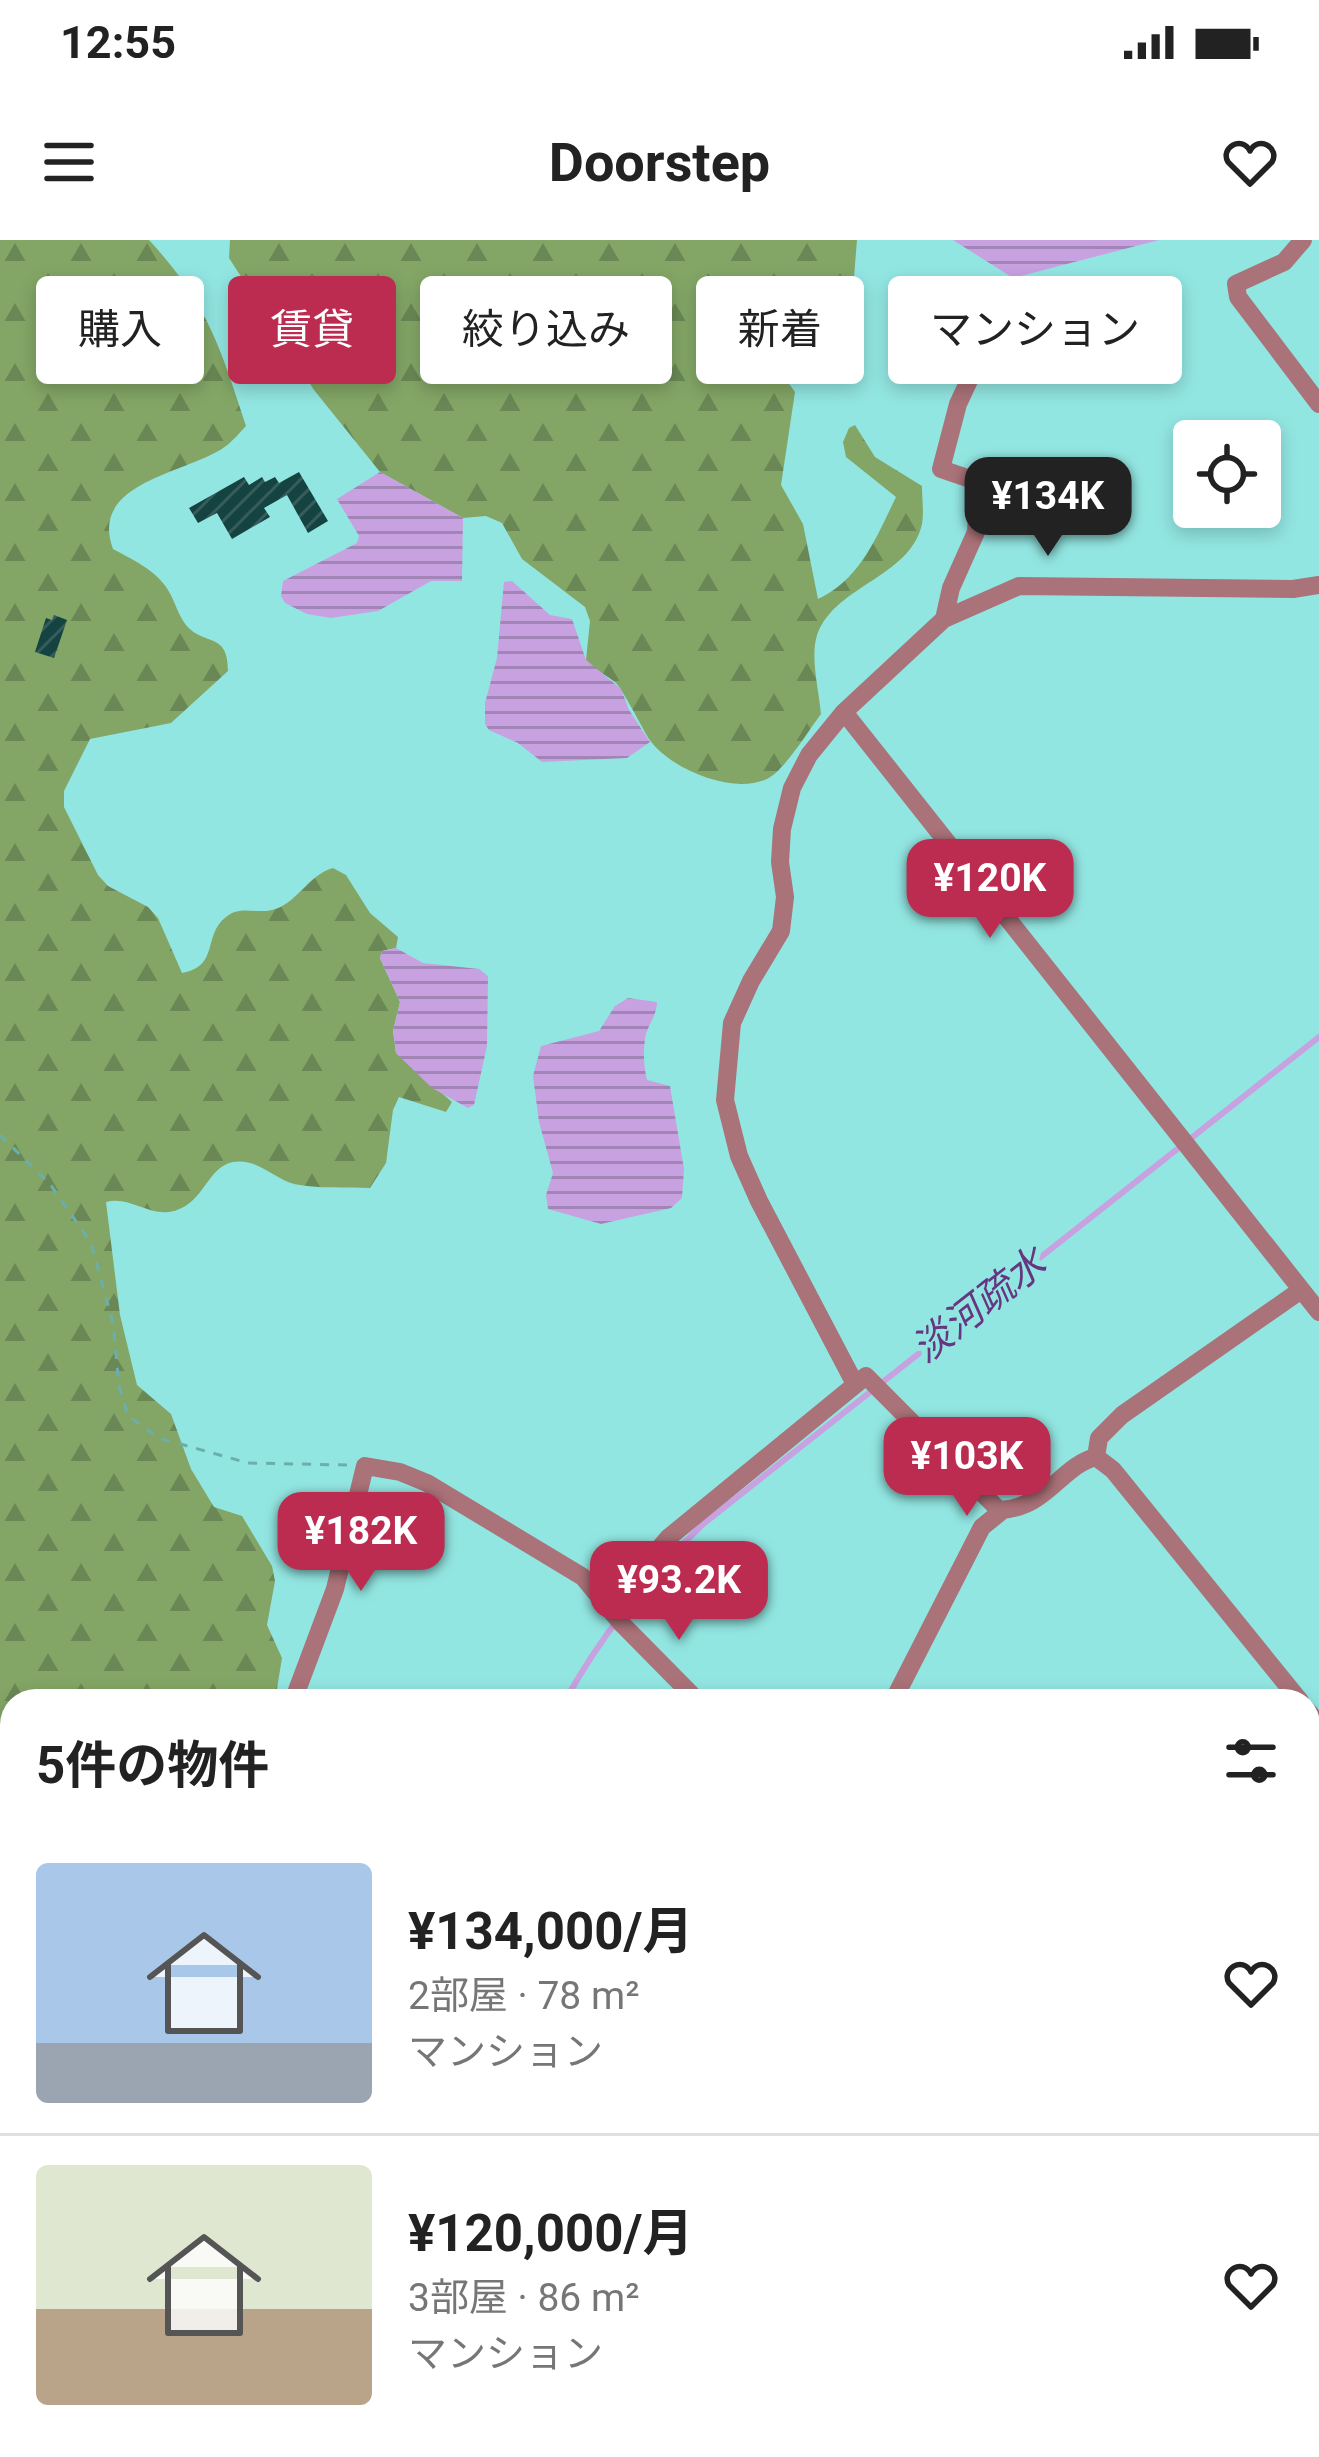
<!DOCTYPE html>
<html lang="ja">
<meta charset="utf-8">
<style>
:root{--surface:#fff;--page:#f2f2f2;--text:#222;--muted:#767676;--line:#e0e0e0;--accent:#bc2c50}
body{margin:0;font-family:Roboto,"Noto Sans JP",sans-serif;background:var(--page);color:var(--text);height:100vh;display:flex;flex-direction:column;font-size:45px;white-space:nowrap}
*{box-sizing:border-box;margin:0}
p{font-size:39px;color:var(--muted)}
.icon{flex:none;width:66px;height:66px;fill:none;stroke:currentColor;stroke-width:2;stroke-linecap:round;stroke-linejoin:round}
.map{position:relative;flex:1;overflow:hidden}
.details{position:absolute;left:0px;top:1449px;width:1320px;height:768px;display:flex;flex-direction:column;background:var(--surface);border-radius:36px 36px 0 0;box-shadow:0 6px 18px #0003}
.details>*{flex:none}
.guide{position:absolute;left:36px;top:36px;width:1248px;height:108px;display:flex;gap:24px}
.tools{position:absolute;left:1173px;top:180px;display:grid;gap:24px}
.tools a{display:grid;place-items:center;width:108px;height:108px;border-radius:12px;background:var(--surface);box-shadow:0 6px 18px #0003;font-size:60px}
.price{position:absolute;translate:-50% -102px;padding:0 27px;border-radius:24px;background:var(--accent);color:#fff;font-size:39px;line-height:78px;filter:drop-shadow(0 3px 6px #0008)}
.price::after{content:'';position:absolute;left:50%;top:72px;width:36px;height:27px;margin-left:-18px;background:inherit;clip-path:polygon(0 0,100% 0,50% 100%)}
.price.on{background:#222;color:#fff}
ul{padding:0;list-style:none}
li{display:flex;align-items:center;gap:36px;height:300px;padding:0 36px}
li+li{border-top:3px solid var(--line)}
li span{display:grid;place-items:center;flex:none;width:336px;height:240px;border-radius:12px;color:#555}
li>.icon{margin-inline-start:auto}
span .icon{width:144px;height:144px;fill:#fffc;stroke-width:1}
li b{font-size:51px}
h2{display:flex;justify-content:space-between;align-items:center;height:144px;padding:0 36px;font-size:51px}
.pill{padding:0 42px;border-radius:12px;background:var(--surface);box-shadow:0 6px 18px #0003;font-size:42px;line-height:108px}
.pill.on{background:var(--accent);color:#fff}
.status{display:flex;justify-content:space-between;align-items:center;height:84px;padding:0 60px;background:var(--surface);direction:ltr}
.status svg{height:33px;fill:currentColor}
header{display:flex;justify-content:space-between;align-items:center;height:156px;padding:0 36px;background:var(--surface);font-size:54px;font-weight:700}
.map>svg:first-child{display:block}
</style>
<div class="status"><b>12:55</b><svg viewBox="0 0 49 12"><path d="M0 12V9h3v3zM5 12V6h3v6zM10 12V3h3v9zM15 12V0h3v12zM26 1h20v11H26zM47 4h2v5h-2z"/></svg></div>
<header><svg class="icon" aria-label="menu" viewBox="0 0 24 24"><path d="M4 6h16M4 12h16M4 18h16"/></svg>Doorstep<svg class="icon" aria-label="heart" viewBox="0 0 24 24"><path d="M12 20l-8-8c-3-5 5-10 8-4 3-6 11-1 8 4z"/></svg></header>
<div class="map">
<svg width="1319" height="2217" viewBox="0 0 1319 2217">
<defs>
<pattern id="forest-firs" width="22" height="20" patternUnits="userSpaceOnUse" patternTransform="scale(3)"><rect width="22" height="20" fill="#83a666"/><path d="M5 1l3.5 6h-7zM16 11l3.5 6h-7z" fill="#6a8855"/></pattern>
<pattern id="water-rules" width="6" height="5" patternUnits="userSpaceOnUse" patternTransform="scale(3)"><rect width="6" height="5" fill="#c8a1e0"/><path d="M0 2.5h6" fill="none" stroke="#a284b7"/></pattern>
<pattern id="building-hatch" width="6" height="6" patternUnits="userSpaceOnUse" patternTransform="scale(3)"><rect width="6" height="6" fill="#154341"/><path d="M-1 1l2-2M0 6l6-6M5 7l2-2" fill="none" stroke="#365d5b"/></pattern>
</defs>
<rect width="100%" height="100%" fill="#92e6e2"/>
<!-- forest -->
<path fill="url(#forest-firs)" d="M0,0H149C207,63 220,106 246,186C240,192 233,201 226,206C188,234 88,241 113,309C133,320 156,330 168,350C175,361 178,375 186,385C205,407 228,391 228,431L171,483L90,499L64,551V567L98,635L108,646L148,667L158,678L182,733C220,726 202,696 226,677C240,665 256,674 272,670C296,665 308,635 333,628L346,635L370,673L398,697L396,708L382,711L380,718L400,762L393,791L396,813L452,862L446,872L399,857L393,870L386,923L370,948C346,947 317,949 294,944C273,938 257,918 233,922C206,927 204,967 169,972C147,975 129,956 106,962L120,1075L137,1145L171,1174L191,1229L214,1267L242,1276L272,1326L275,1341L267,1385L282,1418L275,1461H231L226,1457L210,1461H12V1481L0,1483Z
M230,0H857L852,62L844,91C817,101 794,86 775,113L777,127L795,152L781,245L803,284L818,359C860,340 877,296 896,257L846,217L843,202L849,188L855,185L875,217L922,246C922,258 924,273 922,284C910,339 830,346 816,399C811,421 819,451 821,474C809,490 784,531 767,539C732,555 670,529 649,499C643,489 621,447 616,443C606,434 595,431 586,420L590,381L585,367L522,319L502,283L486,276L463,278L380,232L314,150L229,18Z"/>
<!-- water -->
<path fill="url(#water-rules)" d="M953,0H1159L1013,38Z
M380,232L463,278L462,341H431L378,371L331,378L307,374L285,363L281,356L283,341L357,303L359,296L337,259Z
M512,341L550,375L572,379L586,420L621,449L629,470L650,502L627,518L542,522L518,503L489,490L485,484V463L497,418L504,342Z
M396,708L423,723L479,729L488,736L487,806L474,865L468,868L432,848L396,813L393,791L400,762L380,718L382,711Z
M628,758L657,762C657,776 647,785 645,799C643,812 644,828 647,840L670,846L684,929L682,958L671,968L601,984L548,969L546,955L553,933L539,882L533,836L541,806L599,791L615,766Z"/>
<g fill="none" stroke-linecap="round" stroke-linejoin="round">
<!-- stream -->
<path stroke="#c8a1e0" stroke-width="6" d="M565,1461C601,1395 648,1337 702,1285L1319,797
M143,2217L149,2205"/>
</g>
<!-- building -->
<path fill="url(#building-hatch)" d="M299,232L328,281L308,293L287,255L264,268L270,277L232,299L217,273L198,283L189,268L244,237L249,245L262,237L265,242L275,237L279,243Z
M54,375L67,380L54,418L35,412L46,378L52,380Z"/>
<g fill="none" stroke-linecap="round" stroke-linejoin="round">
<!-- path -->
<path stroke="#6bafac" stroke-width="3" stroke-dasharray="9 9" stroke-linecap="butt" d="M0,895L50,944L91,1003L113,1083L119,1146L128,1176L159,1198L248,1223L347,1225
M157,2217L162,2205"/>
<!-- minor -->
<path stroke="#aa7279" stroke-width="18" d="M1303,0L1284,22L1236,44L1238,57L1319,164
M944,379L951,348L976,292L979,242L941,229L958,164L973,132L1011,104L1027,68
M844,472L1319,1072
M855,1144L759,961L739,916L725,860L732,783L751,741L781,691L785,657L780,622L782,589L792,548L809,515L844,472L944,379L1019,346L1293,349L1319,345
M1096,1217L1113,1230L1300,1461
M1096,1217L1099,1198L1122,1175L1301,1050
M610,1366L668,1298L866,1136L999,1270C1048,1268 1060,1226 1096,1217
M293,1461L335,1349L365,1226L400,1232L427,1243L583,1337L621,1383L698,1461
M893,1461L982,1287L1003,1270
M1308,1471L1319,1485
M0,1986L12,1966
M0,2155L12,2161
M95,2205L118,2217
M1153,2205L1162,2217
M789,2217L792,2205"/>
</g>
<g text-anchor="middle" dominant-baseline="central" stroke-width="12" stroke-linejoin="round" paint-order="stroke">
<!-- water labels -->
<g font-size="39" font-style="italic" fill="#663681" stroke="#92e6e2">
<text transform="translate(979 1066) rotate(-38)">淡河疏水</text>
</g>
</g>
</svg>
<div class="tools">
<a><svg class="icon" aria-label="locate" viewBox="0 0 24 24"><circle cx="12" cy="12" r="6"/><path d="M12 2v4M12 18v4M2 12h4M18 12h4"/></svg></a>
</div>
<b class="price on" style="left:1048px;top:319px">¥134K</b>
<b class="price" style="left:990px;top:701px">¥120K</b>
<b class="price" style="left:967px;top:1279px">¥103K</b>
<b class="price" style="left:361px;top:1354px">¥182K</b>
<b class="price" style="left:679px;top:1403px">¥93.2K</b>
<div class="guide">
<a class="pill">購入</a>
<a class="pill on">賃貸</a>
<a class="pill">絞り込み</a>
<a class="pill">新着</a>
<a class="pill">マンション</a>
</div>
<section class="details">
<h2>5件の物件<svg class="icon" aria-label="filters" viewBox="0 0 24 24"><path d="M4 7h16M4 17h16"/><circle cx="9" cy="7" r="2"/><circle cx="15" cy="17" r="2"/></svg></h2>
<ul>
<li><span style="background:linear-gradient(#a9c7e8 75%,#9aa5b1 0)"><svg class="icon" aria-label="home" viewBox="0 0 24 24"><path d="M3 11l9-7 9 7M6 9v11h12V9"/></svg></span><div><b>¥134,000/月</b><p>2部屋 · 78 m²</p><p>マンション</p></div><svg class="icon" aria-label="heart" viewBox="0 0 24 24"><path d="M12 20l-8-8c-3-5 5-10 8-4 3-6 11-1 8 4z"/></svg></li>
<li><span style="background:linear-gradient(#dfe7d0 60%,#b9a48a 0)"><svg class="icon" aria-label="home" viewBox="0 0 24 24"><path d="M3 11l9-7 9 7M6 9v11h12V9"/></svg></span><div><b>¥120,000/月</b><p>3部屋 · 86 m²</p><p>マンション</p></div><svg class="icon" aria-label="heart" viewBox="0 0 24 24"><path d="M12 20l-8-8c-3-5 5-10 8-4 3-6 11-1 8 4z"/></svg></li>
</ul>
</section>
</div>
